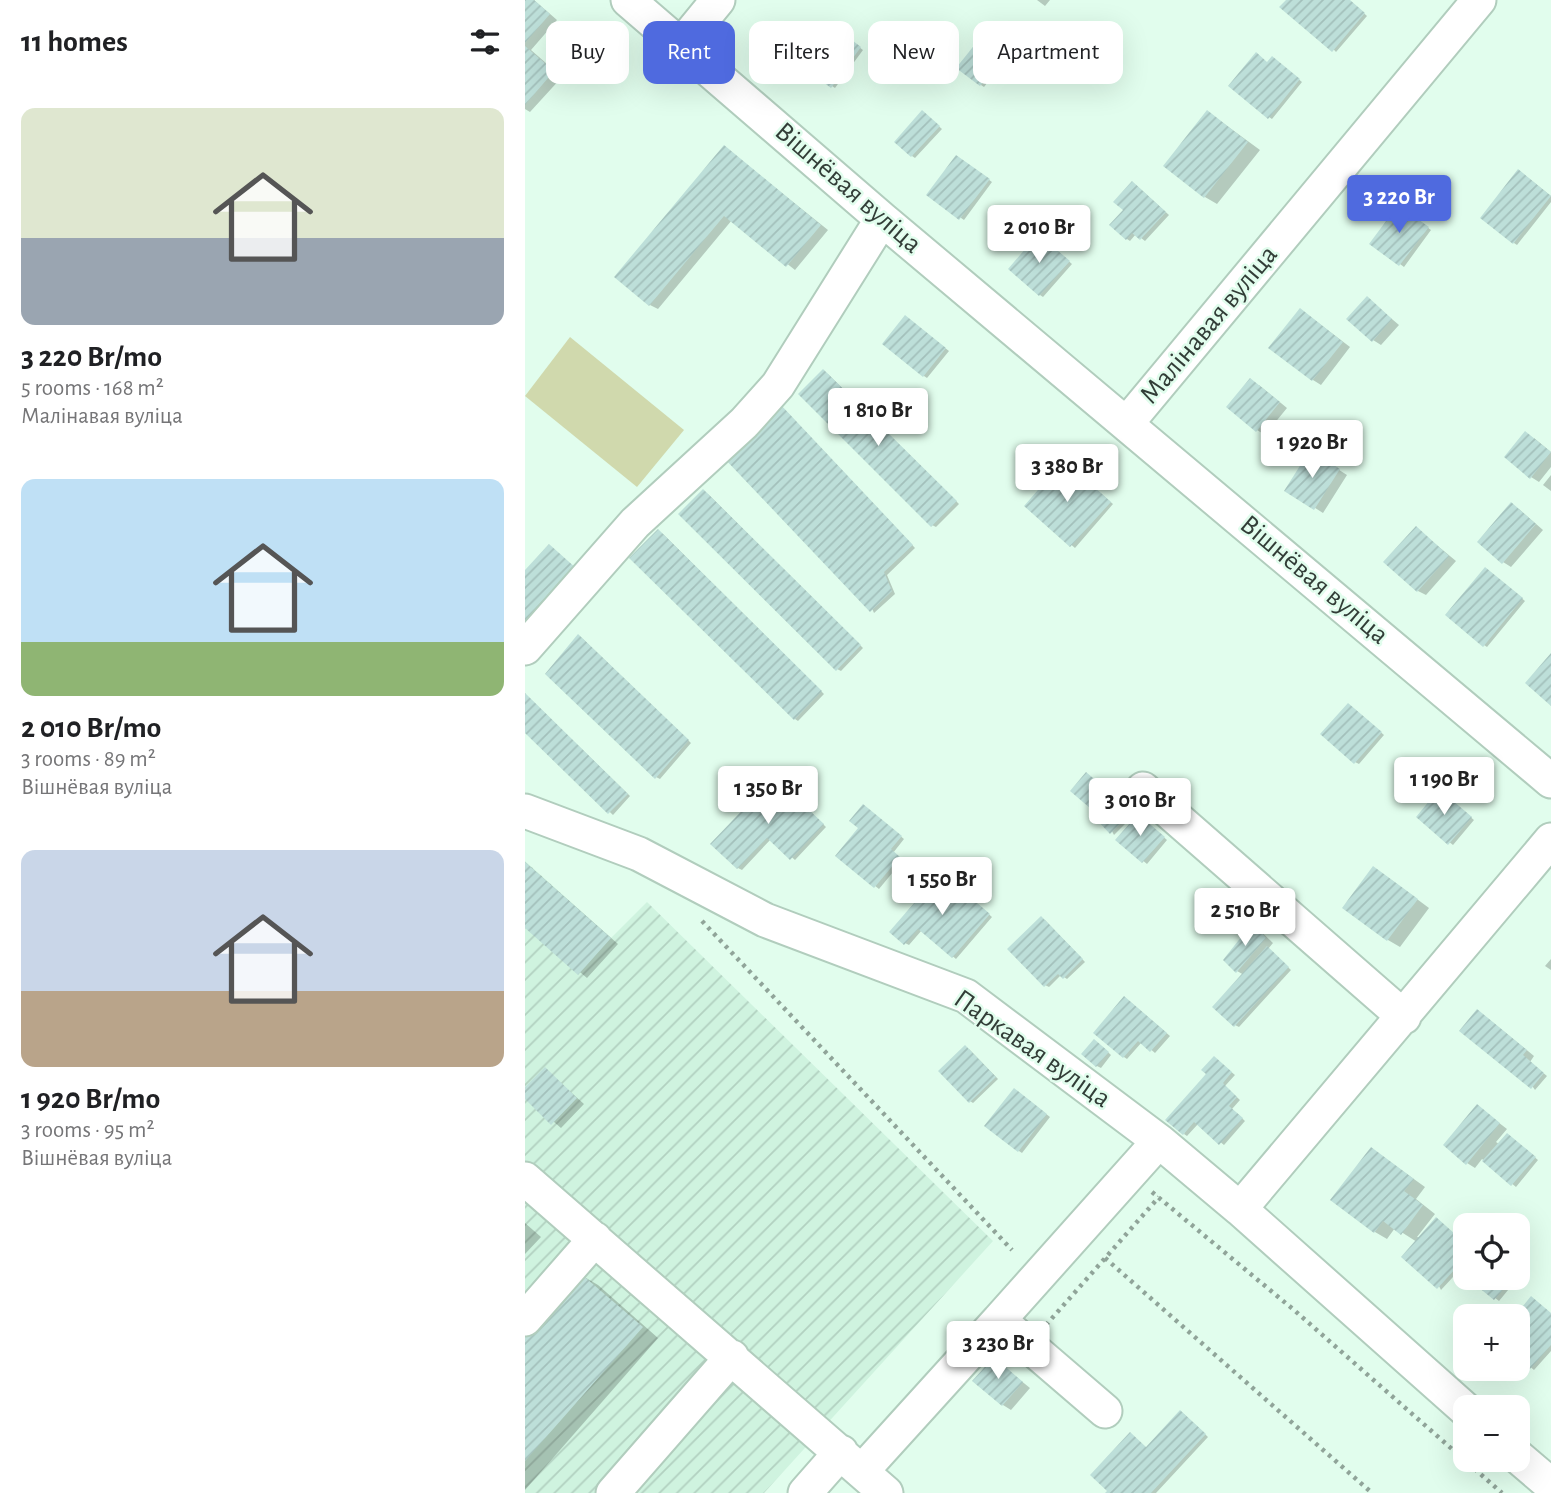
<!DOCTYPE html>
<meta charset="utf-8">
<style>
:root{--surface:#fff;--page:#f6f6f6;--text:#202124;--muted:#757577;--accent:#4f6adf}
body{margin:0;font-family:"Alegreya Sans",sans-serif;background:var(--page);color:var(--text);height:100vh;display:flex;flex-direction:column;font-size:26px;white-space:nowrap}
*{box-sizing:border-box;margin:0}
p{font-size:23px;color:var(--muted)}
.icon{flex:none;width:38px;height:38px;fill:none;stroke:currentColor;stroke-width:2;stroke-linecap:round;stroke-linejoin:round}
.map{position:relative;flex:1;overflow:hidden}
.drawer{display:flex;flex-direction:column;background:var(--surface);width:525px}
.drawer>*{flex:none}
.top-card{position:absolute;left:21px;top:21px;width:665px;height:63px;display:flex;gap:14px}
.buttons{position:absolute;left:928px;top:1213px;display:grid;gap:14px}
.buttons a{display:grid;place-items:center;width:77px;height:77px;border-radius:14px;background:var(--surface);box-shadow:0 7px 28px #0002;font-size:35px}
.price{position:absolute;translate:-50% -60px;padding:0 16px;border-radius:7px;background:#fff;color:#222;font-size:23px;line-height:46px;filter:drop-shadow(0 2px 4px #0008)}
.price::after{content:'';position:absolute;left:50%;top:42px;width:21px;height:16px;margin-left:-10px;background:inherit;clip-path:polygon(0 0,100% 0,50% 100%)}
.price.current{background:var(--accent);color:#fff}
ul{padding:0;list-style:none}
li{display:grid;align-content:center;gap:14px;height:371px;padding:0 21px}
li span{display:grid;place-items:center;height:217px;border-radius:14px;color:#555}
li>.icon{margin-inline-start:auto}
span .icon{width:126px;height:126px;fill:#fffc;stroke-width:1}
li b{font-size:30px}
h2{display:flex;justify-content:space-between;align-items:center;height:84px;padding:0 21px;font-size:30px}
.chip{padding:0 24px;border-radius:14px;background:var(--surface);box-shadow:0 7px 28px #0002;font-size:24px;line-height:63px}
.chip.current{background:var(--accent);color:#fff}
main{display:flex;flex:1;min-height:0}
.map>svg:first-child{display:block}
</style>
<main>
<section class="drawer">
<h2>11 homes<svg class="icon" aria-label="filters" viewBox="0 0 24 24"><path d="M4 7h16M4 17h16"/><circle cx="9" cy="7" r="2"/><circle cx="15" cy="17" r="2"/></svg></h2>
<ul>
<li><span style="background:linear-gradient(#dfe7d0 60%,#9aa5b1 0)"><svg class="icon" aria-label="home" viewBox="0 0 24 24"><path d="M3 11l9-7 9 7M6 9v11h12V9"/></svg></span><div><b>3 220 Br/mo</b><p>5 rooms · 168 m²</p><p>Малінавая вуліца</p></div></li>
<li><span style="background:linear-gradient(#bfe0f5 75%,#8fb573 0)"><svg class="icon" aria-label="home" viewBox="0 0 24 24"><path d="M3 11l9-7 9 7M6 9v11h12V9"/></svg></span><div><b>2 010 Br/mo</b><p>3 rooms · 89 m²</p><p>Вішнёвая вуліца</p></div></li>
<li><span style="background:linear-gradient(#c9d6e8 65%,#b9a48a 0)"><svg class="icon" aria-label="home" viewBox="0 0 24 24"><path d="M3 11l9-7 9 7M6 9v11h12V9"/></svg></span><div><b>1 920 Br/mo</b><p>3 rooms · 95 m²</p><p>Вішнёвая вуліца</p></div></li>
</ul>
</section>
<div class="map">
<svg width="1026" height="1493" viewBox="0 0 1026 1493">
<defs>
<pattern id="industrial-furrows" width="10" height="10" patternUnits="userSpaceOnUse" patternTransform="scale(1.75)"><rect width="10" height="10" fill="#cff3df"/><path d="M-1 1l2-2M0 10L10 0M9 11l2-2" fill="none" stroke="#b2d1c0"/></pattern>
<pattern id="building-hatch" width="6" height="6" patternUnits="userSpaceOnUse" patternTransform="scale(1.75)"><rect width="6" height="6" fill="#bddfd9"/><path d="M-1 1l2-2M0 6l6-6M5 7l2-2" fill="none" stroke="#a3c0bb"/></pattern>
</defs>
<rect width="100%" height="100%" fill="#e1fded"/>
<!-- industrial -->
<path fill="url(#industrial-furrows)" d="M0,861L86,938L122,902L468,1241L239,1493H0Z"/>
<!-- park -->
<path fill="#d0d9ad" d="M45,337L159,430L112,487L0,396Z"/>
<!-- shadow -->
<path fill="#0003" d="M0,0H9L32,20L6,50L37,77L5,112L0,109Z
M512,0H525L520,6Z
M763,0H824L842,16L811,52Z
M307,27L338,50L310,88L307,86Z
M463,37L485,54L459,87L456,85Z
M750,60L777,82L747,119L744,117Z
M683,112L735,150L692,204L680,197Z
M401,115L417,129L390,158L387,156Z
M199,147L303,230L270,270L207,220L133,309L125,305Z
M435,159L467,182L439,220L403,195Z
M997,173L1026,196V202L992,245L989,243Z
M611,185L644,215L620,241L611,234L605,241L602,239L600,210Z
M877,209L906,230L879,267L847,243Z
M517,238L547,264L518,297L515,295Z
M842,298L874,325L856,345L848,340Z
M783,315L825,347L796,385L788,380Z
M384,320L424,351L402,378L399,376Z
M302,373L434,504L411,527L407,525Z
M734,385L762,408L740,435L732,430Z
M259,409L390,548L362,575L370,594L349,613Z
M1009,438L1026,452V467L1014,482L1006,477Z
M786,452L822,475L798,513L762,490Z
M543,465L588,504L550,548L501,506Z
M1026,475V491L1018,485Z
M182,493L338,648L316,671L312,669Z
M994,509L1018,530L986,567L978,562Z
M891,528L931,561L901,595L893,591Z
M137,533L299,694L273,721L270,719Z
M964,571L1000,601L962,647L959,645Z
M57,638L166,743L135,779L131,777Z
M0,694L105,796L88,815L0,730Z
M827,707L859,735L834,764L830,762Z
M565,776L590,798L577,813L579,815L595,805L607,817L589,835L579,816L573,812Z
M253,781L301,827L270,860L246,839L217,870L213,868Z
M918,794L949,820L928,845L893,817Z
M342,809L379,839L368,853L378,860L354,889L312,856L335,828Z
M616,818L642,840L622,864L593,840Z
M0,862L93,944L62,978L0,926Z
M420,876L467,917L431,959L397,930L384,945L380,943Z
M861,876L904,908L875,947L863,940Z
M520,920L560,962L542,979L536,975L524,987L520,985Z
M728,924L748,943L743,949L766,970L714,1027L710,1025L719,975L712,971Z
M1026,959V970L1020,966Z
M603,1000L645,1036L630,1053L617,1042L602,1059L599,1057Z
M960,1016L1009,1056L1005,1062L1022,1076L1010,1090Z
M573,1043L586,1055L576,1068L572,1066Z
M444,1049L473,1079L448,1103L445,1101Z
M692,1060L710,1075L700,1086L715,1100L707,1109L720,1121L699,1145L673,1124L662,1136L659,1134Z
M20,1069L59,1104L36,1128L0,1097V1090Z
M493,1092L525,1117L497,1153L494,1151Z
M952,1106L982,1129L971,1142L974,1144L985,1137L1013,1160L991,1187L957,1159L950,1168L942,1163Z
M847,1149L900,1187L891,1199L910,1214L892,1237L940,1244V1264L916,1290L892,1242L870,1228L862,1239L850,1232Z
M0,1223L16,1237L0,1254Z
M56,1275L73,1285L133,1338L0,1490V1339Z
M953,1278L992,1277L993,1278L974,1301L950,1282Z
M1026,1314V1351L1009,1370L992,1356V1316Z
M469,1359L505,1388L486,1410L478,1405Z
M659,1414L683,1437L631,1493H583L622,1449Z"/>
<!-- building -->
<path fill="url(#building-hatch)" d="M0,0H9L25,14L0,43Z
M761,0H825L840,13L807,52L754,7Z
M303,22L336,47L306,88L273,63Z
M460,32L483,51L455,86L431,68Z
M0,46L29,71L0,105Z
M731,52L742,62L747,56L775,79L743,119L703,86Z
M397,110L415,126L386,157L369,142Z
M682,110L723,142L679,198L638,166Z
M199,145L296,225L261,267L199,216L124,306L89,277Z
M431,155L465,179L434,220L401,195Z
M993,169L1026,196L988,244L955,218Z
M607,181L641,212L615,240L607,233L601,240L584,225L598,210L588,202Z
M873,205L904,227L874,266L844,244Z
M513,234L545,261L514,296L483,269Z
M842,296L867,319L847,342L821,319Z
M775,308L818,342L787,381L743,348Z
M380,315L421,348L398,377L357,344Z
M298,369L432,501L406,527L273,394Z
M725,378L755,402L731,432L701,407Z
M255,404L388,545L359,572L367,591L345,612L198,457Z
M1000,431L1026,452L1005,479L979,457Z
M785,450L815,469L789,510L759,491Z
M539,460L586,502L545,547L499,506Z
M178,489L336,645L311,671L153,514Z
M986,502L1011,524L977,564L952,542Z
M891,526L924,556L892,592L858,562Z
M133,529L297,691L269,720L104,558Z
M24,544L52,569L0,625V570Z
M960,567L998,598L958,647L920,615Z
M53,634L164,740L130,779L20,674Z
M1026,653V706L1000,683Z
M0,693L103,794L83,814L0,733Z
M823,703L857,732L829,764L795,734Z
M561,772L588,795L572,814L545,791Z
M249,777L299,824L265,860L242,838L212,869L185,844Z
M914,789L947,817L923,845L891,817Z
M591,801L605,814L585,834L572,820Z
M338,804L377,836L366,849L375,857L349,888L310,856L333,828L324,821Z
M613,814L640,837L617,863L590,840Z
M0,862L86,938L53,975L0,928Z
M848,866L893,899L862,941L817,908Z
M416,872L465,914L427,958L393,929L379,945L364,932Z
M516,916L558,959L538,979L533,974L519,987L482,949Z
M728,922L741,938L711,973L698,960Z
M742,946L764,967L709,1027L687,1007Z
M599,996L642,1033L625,1052L613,1041L598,1058L568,1033Z
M952,1009L1002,1050L998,1055L1019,1073L1006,1089L934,1031Z
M569,1039L584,1052L571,1067L556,1054Z
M440,1045L471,1077L444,1103L413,1071Z
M689,1056L707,1072L698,1083L712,1097L704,1106L718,1118L694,1145L669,1122L658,1135L640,1120L681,1074L676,1070Z
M20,1067L52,1098L26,1125L0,1099V1087Z
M489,1088L522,1114L493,1152L459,1126Z
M952,1104L975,1123L941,1165L918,1145Z
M982,1133L1011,1157L986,1186L957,1161Z
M846,1147L889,1179L879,1191L898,1205L876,1235L858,1221L849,1233L805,1200Z
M911,1217L940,1243V1258L912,1289L876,1257Z
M55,1273L118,1327L0,1461V1336Z
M951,1278H988L969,1300L947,1282Z
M1006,1296L1026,1313V1345L1005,1369L992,1358V1316H990Z
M469,1357L498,1382L477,1406L447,1381Z
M655,1410L681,1434L626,1493H580L582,1491L565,1475L605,1432L621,1447Z"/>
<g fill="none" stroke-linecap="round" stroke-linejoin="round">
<defs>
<path id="minor" d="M103,0L357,219L1026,781
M157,44L193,0
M602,423L954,0
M0,648L110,523L219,423L253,385L357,219
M618,789L879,1017
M0,811L114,854L240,920L441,996L634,1141L715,1209L940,1409
M0,1179L361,1493
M715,1209L1026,840
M0,1319L70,1239
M474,1320L634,1141
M992,1456L1026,1485
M337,1471L474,1320L580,1411
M88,1493L207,1357
M280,1493L316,1452"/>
</defs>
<!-- minor casing -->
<use href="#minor" stroke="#b1cdbd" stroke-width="37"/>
<!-- path -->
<path stroke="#90a499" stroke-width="4.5" stroke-dasharray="3.5 5" stroke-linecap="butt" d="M177,921L487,1250
M627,1192L769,1310L977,1493
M580,1258L847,1493
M521,1325L634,1197"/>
<!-- minor -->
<use href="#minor" stroke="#fff" stroke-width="33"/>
</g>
<g text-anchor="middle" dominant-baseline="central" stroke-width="5" stroke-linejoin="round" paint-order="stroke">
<!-- street labels -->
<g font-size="28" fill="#323d37" stroke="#e1fded">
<text transform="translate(323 188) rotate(41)">Вішнёвая вуліца</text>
<text transform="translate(684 325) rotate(-50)">Малінавая вуліца</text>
<text transform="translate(789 580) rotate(40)">Вішнёвая вуліца</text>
<text transform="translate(507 1049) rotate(35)">Паркавая вуліца</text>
</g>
</g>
</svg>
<div class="buttons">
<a><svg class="icon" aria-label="locate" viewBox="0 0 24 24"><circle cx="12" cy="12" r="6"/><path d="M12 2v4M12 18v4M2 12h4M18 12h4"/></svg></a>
<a>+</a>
<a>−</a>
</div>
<b class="price current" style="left:874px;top:235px">3 220 Br</b>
<b class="price" style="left:514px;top:265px">2 010 Br</b>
<b class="price" style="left:353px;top:448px">1 810 Br</b>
<b class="price" style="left:787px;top:480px">1 920 Br</b>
<b class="price" style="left:542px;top:504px">3 380 Br</b>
<b class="price" style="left:919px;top:817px">1 190 Br</b>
<b class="price" style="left:243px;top:826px">1 350 Br</b>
<b class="price" style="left:615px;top:838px">3 010 Br</b>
<b class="price" style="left:417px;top:917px">1 550 Br</b>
<b class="price" style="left:720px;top:948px">2 510 Br</b>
<b class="price" style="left:473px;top:1381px">3 230 Br</b>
<div class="top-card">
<a class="chip">Buy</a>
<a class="chip current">Rent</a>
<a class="chip">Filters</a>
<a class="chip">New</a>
<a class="chip">Apartment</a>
</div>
</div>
</main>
